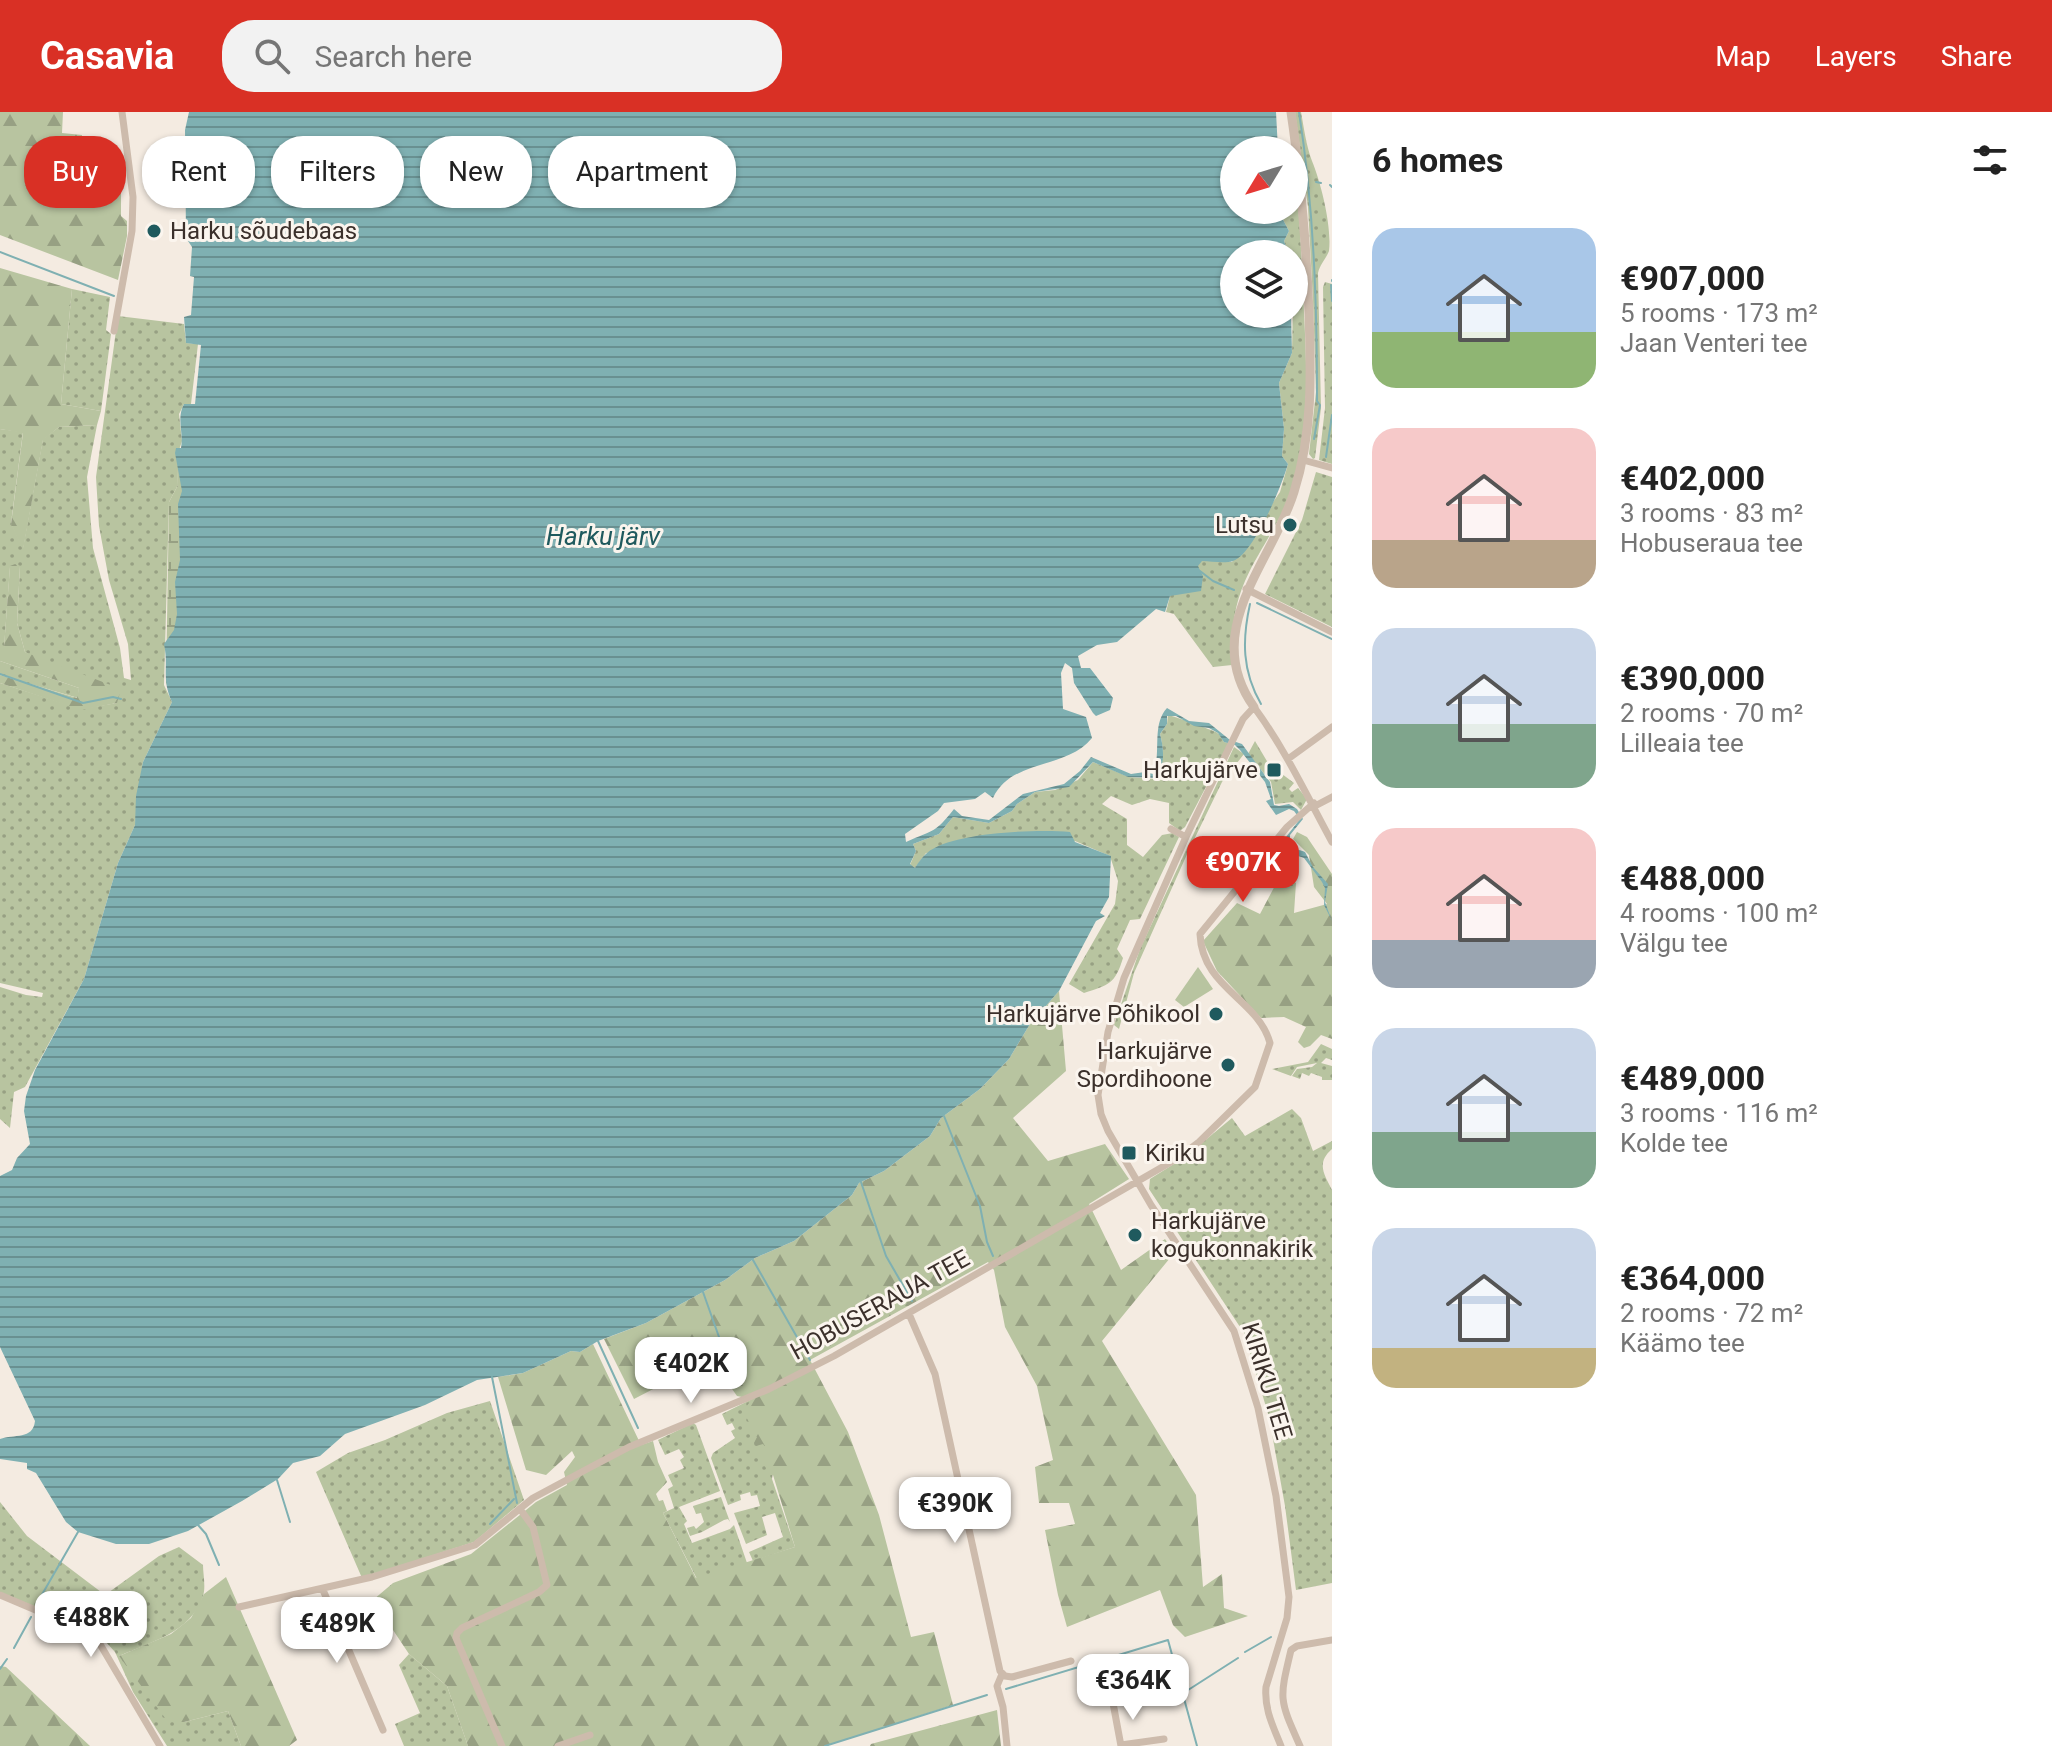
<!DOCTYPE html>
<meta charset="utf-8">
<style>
:root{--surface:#fff;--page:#f2f2f2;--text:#222;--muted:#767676;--accent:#d93025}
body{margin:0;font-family:Roboto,sans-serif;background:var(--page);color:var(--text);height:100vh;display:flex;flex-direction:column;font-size:30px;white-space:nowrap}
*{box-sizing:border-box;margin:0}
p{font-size:26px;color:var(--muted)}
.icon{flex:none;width:44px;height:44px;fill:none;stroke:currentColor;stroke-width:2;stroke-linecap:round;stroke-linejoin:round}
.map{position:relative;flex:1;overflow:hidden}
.panel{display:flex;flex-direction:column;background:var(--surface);width:720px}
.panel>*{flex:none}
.banner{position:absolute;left:24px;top:24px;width:760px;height:72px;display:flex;gap:16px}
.needle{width:52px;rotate:232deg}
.buttons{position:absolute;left:1220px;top:24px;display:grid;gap:16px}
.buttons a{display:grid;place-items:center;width:88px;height:88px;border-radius:50%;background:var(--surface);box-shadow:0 2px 6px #0004;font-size:40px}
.price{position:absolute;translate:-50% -68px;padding:0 18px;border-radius:16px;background:#fff;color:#222;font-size:26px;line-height:52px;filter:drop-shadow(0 2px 4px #0008)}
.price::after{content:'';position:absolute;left:50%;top:48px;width:24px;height:18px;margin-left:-12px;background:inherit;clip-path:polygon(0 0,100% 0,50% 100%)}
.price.selected{background:var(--accent);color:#fff}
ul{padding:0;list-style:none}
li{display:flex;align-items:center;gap:24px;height:200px;padding:0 40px}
li span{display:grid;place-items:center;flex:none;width:224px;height:160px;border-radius:24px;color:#555}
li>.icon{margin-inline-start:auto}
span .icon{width:96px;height:96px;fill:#fffc;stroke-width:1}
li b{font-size:34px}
h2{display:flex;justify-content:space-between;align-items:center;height:96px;padding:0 40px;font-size:34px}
.pill{padding:0 28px;border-radius:32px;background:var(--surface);box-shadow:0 2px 6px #0004;font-size:28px;line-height:72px}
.pill.selected{background:var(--accent);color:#fff}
header{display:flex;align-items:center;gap:48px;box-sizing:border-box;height:112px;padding:0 40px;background:var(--accent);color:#fff}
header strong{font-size:38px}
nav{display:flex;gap:44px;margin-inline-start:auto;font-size:28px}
.search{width:560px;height:72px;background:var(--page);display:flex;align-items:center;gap:20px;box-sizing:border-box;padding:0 28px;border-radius:32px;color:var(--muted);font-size:30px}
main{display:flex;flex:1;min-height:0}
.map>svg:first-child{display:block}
</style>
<header>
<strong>Casavia</strong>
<div class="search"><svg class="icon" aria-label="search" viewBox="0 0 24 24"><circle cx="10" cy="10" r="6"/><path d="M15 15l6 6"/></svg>Search here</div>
<nav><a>Map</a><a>Layers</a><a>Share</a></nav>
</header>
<main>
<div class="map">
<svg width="1332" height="1634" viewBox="0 0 1332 1634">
<defs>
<pattern id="grass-dots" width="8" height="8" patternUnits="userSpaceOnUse" patternTransform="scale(2)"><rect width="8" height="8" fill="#b8c4a0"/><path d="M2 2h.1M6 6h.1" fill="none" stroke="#97a083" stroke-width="1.8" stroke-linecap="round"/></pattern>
<pattern id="forest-firs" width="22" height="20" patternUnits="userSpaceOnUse" patternTransform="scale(2)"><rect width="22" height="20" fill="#b8c4a0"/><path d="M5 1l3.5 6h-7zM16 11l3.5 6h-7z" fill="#97a083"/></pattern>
<pattern id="wetland-marsh" width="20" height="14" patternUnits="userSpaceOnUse" patternTransform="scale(2)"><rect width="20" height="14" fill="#b8c4a0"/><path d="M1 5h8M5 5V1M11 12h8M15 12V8" fill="none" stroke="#97a083"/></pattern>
<pattern id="water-rules" width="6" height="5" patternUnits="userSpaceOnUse" patternTransform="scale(2)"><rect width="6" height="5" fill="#7fb0b2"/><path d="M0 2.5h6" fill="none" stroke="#699091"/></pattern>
</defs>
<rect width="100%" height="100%" fill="#f4ebe1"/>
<!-- grass -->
<path fill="url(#grass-dots)" d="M1295,0H1301C1304,16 1306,33 1312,49C1321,71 1332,114 1329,139C1326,147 1320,152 1318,161L1321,296L1315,346L1313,347L1309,342L1316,280L1313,188L1308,95Z
M1294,54C1300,103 1302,151 1304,200C1307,262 1310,323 1290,382C1279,413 1258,439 1245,469C1233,496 1231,524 1232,553L1213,555L1174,502L1166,500L1170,484L1202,448L1232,450L1280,380L1288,352L1282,344L1284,317L1279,271L1292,241L1294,142H1289L1284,129L1289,119L1278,98H1294Z
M1325,170L1332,172V352L1319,348L1325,296L1323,175Z
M72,177L110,185L106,218L111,222L101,299L61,292Z
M118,204L184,212L186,231L198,232L191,292H184L179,302L182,329L177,344L178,373L169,390L164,573L172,590L143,650L135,713L118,751L84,867L25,975L14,980L10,1016L0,1007V875L26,883L42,885L43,881L0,871V571L81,597L117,591L25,540L17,511L20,454L10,455L4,536L0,535V317L23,320L11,411L23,436L43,327L59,315L97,313L87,365L93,436L120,536L124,566L131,568L128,532L109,468L99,414L96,365Z
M1316,360L1332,365V515L1265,482L1302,408Z
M0,549L79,576L78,586L0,563Z
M1168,603C1171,603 1214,619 1216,620C1221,623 1222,626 1224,630L1229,631L1185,715L1180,719L1169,711V691L1150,687L1132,693L1111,684L1102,692L1127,707V733L1143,745L1162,723L1173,721L1179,725L1140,807L1130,808L1117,837L1123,846C1115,872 1109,873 1084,881L1069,872L1115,792L1118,769L1110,744L1075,729L926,741L915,756L910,753L916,739L913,732L939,722L953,705L989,711L1012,699L1017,692L1035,680L1055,678L1078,668L1093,650L1129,665L1155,667C1162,651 1165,639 1160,622L1167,612Z
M1255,629L1274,661L1278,659L1294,671L1289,677L1292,680L1298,676L1307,687L1301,698L1293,690L1275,692L1271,670L1248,642Z
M1234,635L1244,642L1222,670L1188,740L1134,861L1119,917L1114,913L1140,837Z
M1321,932L1332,937V948L1326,946L1321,951L1332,954V968H1322V965L1311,961L1309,964L1302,961L1300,967L1292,964L1297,957L1312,955L1317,951L1297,955L1291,964L1272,957L1308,950Z
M1292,997L1301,1006L1313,1039L1332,1029V1037C1316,1051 1324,1062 1332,1078V1471L1296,1478L1285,1394L1269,1305L1244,1221L1149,1077L1150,1067L1185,1045L1232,1006L1245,1024Z
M752,1287L770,1310L776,1339L772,1367L795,1435L753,1449L749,1440L783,1425L775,1401L762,1405L767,1423L746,1432L734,1401L760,1394L757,1383L751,1384L750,1380L740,1383L741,1388L728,1393L711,1346L713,1341L735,1326L731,1319L735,1317L732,1311L727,1313L722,1302Z
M490,1289L524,1388L474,1430L362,1466L316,1360L348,1341L385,1328L447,1301Z
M693,1311L696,1313L720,1379L679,1395L687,1409L684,1412L692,1431L730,1417L734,1413L747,1451L697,1467L663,1401L674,1396L668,1377L673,1374L668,1363L684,1356L680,1348L684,1345L679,1337L665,1343L658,1328Z
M721,1385L730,1410L728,1407L724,1408L702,1420L690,1424L687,1416L694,1414L696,1417L704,1410L701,1401L696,1402L693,1394Z
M0,1390L27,1424L105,1483L159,1444L179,1435L203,1453C203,1462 206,1475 203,1484C191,1521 150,1530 119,1544L184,1610L228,1599L241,1634H167L133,1580L115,1540L105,1529L0,1481Z
M409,1542L447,1574L468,1634H404L395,1612L420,1601L399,1553Z"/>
<!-- forest -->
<path fill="url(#forest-firs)" d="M0,0H63L62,21L82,23L80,76H121V104L127,109V124L118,168L0,123Z
M0,156L72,177L61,292L101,299L97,313L59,315L43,328L23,438L11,412L23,321L0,317Z
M15,452L20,454L17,511L25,540L121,577L117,591L81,598L0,571V563L77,586L79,576L0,549V535H4L10,454Z
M1297,720L1307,725L1332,762V927L1321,923L1310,934L1304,936L1298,930L1306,915L1284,905L1261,906L1217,859L1203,829L1237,791L1260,802L1278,768L1285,763L1296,771L1294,801L1327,792L1314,775L1309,743L1293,727Z
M1059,879L1066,959L1013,1006L1048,1049L1105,1032L1129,1067L1089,1092L1121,1158L1165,1127L1173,1138L1170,1146L1102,1229L1196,1383L1203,1475L1222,1462L1224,1496L1248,1504L1185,1525L1173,1513L1160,1478L1067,1515L1058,1483L1045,1418L1075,1412L1069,1391H1039L1035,1355L1053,1348L1037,1274L1005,1215L994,1158L988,1150L810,1248L848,1320L879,1403L911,1525L934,1520L953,1593L825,1634H468L447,1574L409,1542L373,1488L393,1471L471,1442L536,1390L567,1373L564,1360L575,1345L572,1339L546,1363L526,1358L498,1265L523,1261L571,1239L580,1240L593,1232L641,1333L653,1329L658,1350L667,1370L656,1382L659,1389L663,1388L667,1399L663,1401L696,1466L795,1435L773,1363H770L762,1349L761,1338L766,1336L763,1332L756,1334L754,1331L757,1325L748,1321L751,1314L743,1299L752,1287L737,1284L711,1247L634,1287L604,1227L646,1211L725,1168L755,1146L794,1129L852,1083L859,1071L884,1059L930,1024L941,1006L980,977L1009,947L1030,912Z
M226,1465L297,1628L289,1634H241L228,1599L184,1610H168L119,1544L171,1522L191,1506L204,1482Z
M0,1554L6,1555L90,1634H0Z
M997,1598L1001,1634H870L871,1632Z"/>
<!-- wetland -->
<path fill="url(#wetland-marsh)" d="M176,342L207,356L185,563L176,591L166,571L169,390L178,373Z"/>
<!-- park -->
<path fill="#b8c4a0" d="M1198,855L1213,877L1184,895L1175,888Z"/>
<!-- water -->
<path fill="url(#water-rules)" d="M189,0H1276L1278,38H1234V98H1278L1289,119L1284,129L1289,142H1234V202H1291L1292,241L1279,271L1284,317L1282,344L1288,352C1282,373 1254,442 1233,449C1224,452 1211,449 1202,449L1198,454L1203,464L1201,479L1170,484L1165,500L1156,497L1117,530L1097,533L1078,544L1081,556H1090L1113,586L1110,598L1096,604L1093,601L1074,571L1072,556L1065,551L1061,561L1063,597L1086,605L1092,626C1066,658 1012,646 993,686L985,680L975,687L944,691L938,699L905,722L906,730C935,717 935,721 954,697L962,704L989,708L1023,682L1064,672L1080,659L1091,645L1131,662L1145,660L1153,662C1162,642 1151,613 1167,596L1189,609L1209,611L1230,628L1242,632L1270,670L1274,693L1279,694L1289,692L1297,697L1303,707L1290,723C1289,738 1295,736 1305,740L1313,755L1328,772L1325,790L1332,809L1324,793L1325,776L1322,770L1304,746L1290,741L1286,725L1300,707L1294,699L1289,697L1276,703L1266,689L1271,687L1265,670L1240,638L1235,633L1224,630L1218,621L1209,616L1194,614L1176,604H1167V612L1160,622C1164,636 1165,653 1157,666L1128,665L1093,650L1069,675L1035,680L1017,692L1012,699L989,711L953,705L939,722L913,732L916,739L910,752L915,756C918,751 922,745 927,741C951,720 1038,717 1070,720L1075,730L1111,744L1109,785L1100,801L1105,804L1096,809L1059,879L1030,912L1009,947L980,977L941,1006L930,1024L884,1059L859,1071L852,1083L794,1129L755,1146L725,1168L646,1211L598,1229L580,1240L571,1239L523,1261L477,1268L425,1293L345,1322L320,1344L293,1351L278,1367L242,1389L188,1419L149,1432H116L78,1420L66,1410L36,1361L27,1357V1351L0,1347V1327C14,1322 33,1328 35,1309L0,1235V1064L12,1058L17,1046L30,1032L24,999L26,984L35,958L84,867L118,751L135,713L136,684L143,650L172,590C161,566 169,555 164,532L174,518L177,502L175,470L180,448L178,392L182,379L175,341L176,336H181C184,320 176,307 184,292H195L201,233L186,231L184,205L191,203L194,165L190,164L192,135L186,126L185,18Z"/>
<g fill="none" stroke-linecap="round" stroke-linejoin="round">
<!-- stream -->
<path stroke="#7fb0b2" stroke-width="2" d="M1299,0C1314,96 1317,192 1317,289L1320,293L1314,327
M1316,70L1321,71
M1330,73L1332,75
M0,140L114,184
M1332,169V168
M1331,173L1332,189
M1326,345L1332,303
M1200,459L1213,469L1234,478
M1257,491L1332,527
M1250,492C1242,528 1242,559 1261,592
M0,562L83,591L113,585L121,587
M944,1004L980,1094L987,1130L993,1144
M861,1070L886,1144L912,1189
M753,1148L810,1248
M703,1180L735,1270
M598,1229L638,1316
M492,1265L517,1391
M277,1368L290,1410
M490,1412L514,1387
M198,1413L206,1422L219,1453
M36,1493L78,1420
M14,1536L31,1505
M1245,1540L1271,1525
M0,1557L7,1547
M1006,1577L1168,1528L1197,1634
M1185,1580L1238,1546
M825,1634L987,1583"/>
<!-- minor -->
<path stroke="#cdbbac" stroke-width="7" d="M114,219L132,119L133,85L122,0
M1303,348L1332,356
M1246,477L1332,520
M1288,647L1332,615
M1315,694L1332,685
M1171,717L1186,725
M909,1202L935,1262L1000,1559L1005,1564L1012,1565L1071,1549
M323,1478L383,1618
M0,1483L85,1519L97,1527L160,1634
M239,1495L372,1465L475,1433L533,1386L589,1356L629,1335L769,1277L834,1244L1178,1046L1199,1030L1255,975L1270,931C1258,887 1202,876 1200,822L1287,715L1314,691
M1002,1562L997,1574L1003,1595L1007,1634
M1113,1591L1121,1634
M1121,1633L1164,1627
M502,1634L456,1526L457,1521L462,1516L539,1480L547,1473L533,1415L520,1397
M558,1634L590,1623
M1281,1634C1273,1614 1264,1597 1266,1575L1287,1506L1289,1485L1276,1384L1258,1296L1234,1219L1151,1093L1108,1019L1101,1002L1098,983L1108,920L1124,866L1186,725L1243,607L1254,595C1285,637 1307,684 1332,730
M1300,1634C1279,1587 1279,1588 1291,1538L1297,1534L1332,1528"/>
<!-- tertiary -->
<path stroke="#cdbbac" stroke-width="9" d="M1254,595C1199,518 1273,449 1294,380C1313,320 1311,262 1309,200C1306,132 1301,67 1291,0"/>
</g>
<!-- markers -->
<g fill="#1f5a5e" stroke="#fbf5ee" stroke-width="3">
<circle cx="154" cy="119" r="8"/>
<circle cx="1290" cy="413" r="8"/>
<rect x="1266" y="650" width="16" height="16" rx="4"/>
<circle cx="1216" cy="902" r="8"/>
<circle cx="1228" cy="953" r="8"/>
<rect x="1121" y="1033" width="16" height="16" rx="4"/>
<circle cx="1135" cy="1123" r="8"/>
</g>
<g text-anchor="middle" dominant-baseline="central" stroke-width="6" stroke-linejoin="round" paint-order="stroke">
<!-- poi labels -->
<g font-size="24" fill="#3b302b" stroke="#fbf5ee" text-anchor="end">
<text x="170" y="119" text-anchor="start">Harku sõudebaas</text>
<text x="1274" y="413">Lutsu</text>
<text x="1258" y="658">Harkujärve</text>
<text x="1200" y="902">Harkujärve Põhikool</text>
<text x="1212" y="939">Harkujärve<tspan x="1212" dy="28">Spordihoone</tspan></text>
<text x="1145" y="1041" text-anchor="start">Kiriku</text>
<text x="1151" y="1109" text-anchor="start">Harkujärve<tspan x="1151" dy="28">kogukonnakirik</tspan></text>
</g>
<!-- street labels -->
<g font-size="24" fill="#3b302b" stroke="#fbf5ee">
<text transform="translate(880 1193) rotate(-29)">HOBUSERAUA TEE</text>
<text transform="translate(1267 1269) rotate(73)">KIRIKU TEE</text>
</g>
<!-- water labels -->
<g font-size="26" font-style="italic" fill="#1f5a5e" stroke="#fbf5ee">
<text x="603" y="424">Harku järv</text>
</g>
</g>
</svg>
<div class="buttons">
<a><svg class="needle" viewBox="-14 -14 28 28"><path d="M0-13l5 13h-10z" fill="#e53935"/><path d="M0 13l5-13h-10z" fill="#767676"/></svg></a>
<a><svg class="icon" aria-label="layers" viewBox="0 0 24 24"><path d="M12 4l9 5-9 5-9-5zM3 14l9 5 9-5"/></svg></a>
</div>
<b class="price selected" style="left:1243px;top:792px">€907K</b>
<b class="price" style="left:691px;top:1293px">€402K</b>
<b class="price" style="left:955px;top:1433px">€390K</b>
<b class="price" style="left:91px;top:1547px">€488K</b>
<b class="price" style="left:337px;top:1553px">€489K</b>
<b class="price" style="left:1133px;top:1610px">€364K</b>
<div class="banner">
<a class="pill selected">Buy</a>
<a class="pill">Rent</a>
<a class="pill">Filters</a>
<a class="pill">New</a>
<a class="pill">Apartment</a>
</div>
</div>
<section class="panel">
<h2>6 homes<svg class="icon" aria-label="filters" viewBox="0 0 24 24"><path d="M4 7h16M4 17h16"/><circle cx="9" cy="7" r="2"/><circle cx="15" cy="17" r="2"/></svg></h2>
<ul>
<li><span style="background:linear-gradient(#a9c7e8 65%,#8fb573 0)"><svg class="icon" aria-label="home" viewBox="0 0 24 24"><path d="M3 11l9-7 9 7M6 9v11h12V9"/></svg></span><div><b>€907,000</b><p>5 rooms · 173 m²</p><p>Jaan Venteri tee</p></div></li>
<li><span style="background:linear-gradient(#f6c9c9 70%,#b9a48a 0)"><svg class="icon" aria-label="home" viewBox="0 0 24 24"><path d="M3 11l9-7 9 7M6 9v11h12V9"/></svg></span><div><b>€402,000</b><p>3 rooms · 83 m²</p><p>Hobuseraua tee</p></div></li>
<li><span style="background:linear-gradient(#c9d6e8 60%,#7fa58c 0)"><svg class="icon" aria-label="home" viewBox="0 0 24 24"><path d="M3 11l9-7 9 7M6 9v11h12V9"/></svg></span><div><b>€390,000</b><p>2 rooms · 70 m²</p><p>Lilleaia tee</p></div></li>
<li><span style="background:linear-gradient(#f6c9c9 70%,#9aa5b1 0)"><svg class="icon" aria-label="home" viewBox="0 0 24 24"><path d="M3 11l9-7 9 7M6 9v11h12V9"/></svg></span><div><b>€488,000</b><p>4 rooms · 100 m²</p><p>Välgu tee</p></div></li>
<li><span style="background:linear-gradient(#c9d6e8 65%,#7fa58c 0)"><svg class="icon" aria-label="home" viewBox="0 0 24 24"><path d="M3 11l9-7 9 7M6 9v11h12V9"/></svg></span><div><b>€489,000</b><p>3 rooms · 116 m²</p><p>Kolde tee</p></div></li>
<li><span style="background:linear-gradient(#c9d6e8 75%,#c2b280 0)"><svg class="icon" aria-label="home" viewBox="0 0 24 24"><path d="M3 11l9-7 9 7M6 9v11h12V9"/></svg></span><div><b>€364,000</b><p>2 rooms · 72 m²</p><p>Käämo tee</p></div></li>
</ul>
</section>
</main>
